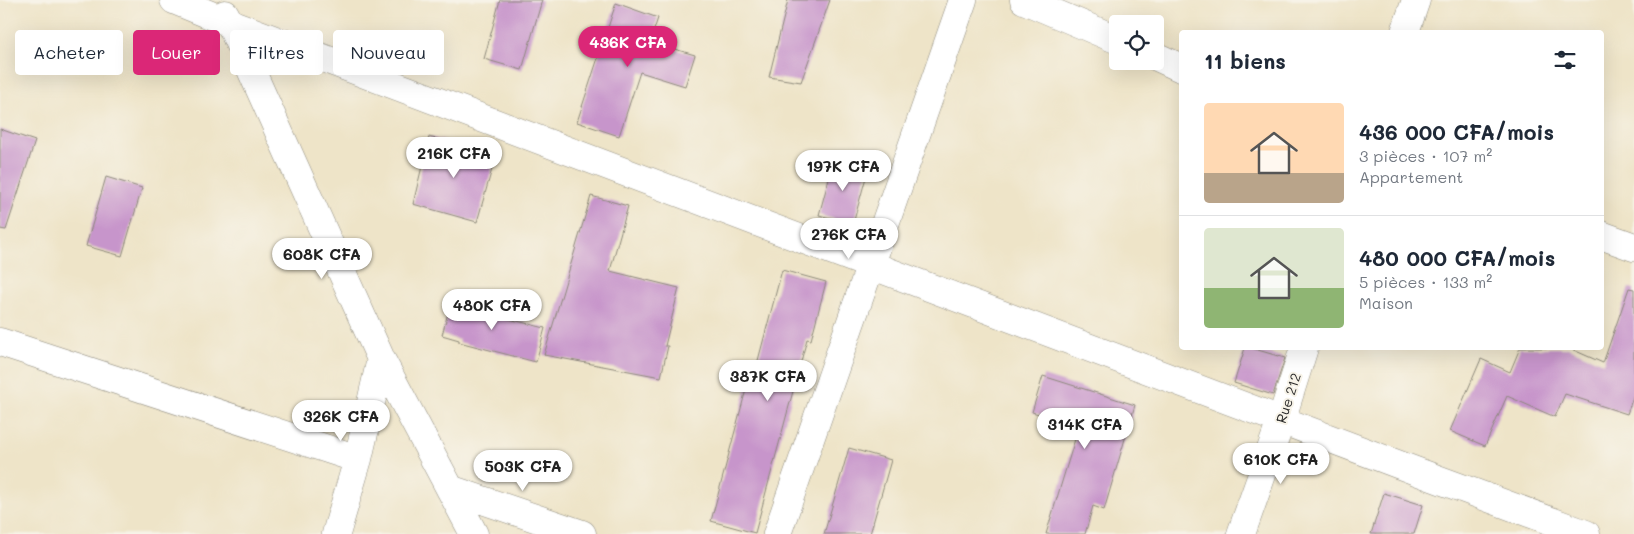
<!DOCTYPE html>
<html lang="fr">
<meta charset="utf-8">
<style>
:root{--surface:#fff;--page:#f2f2f3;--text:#1f2937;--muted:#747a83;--line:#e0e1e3;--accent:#db2777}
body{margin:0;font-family:Mali,sans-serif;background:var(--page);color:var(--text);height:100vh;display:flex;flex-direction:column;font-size:19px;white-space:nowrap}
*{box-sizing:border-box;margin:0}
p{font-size:16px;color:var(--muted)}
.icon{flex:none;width:28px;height:28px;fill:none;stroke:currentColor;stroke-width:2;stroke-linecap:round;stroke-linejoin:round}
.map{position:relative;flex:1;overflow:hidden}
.drawer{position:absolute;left:1179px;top:30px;width:425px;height:320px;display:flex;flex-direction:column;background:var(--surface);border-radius:5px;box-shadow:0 5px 20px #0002}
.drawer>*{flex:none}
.banner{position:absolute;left:15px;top:30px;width:475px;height:45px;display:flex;gap:10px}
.controls{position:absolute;left:1109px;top:15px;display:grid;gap:10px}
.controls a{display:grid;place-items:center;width:55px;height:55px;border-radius:5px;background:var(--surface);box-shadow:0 5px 20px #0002;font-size:25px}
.price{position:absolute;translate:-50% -42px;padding:0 11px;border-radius:18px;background:#fff;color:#222;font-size:16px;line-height:32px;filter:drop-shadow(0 1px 2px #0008)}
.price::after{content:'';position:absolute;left:50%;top:30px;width:15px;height:11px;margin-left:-8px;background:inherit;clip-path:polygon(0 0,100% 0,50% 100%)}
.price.on{background:var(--accent);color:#fff}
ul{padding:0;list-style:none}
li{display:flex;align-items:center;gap:15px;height:125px;padding:0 25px}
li+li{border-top:1px solid var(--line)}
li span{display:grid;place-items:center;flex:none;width:140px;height:100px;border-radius:5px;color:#555}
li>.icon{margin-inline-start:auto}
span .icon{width:60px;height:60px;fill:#fffc;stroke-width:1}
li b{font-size:21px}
h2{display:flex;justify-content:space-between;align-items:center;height:60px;padding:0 25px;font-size:21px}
.chip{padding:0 18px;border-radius:5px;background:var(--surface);box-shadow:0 5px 20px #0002;font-size:18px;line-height:45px}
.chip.on{background:var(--accent);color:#fff}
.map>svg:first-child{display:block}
</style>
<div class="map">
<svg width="1634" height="534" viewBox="0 0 1634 534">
<rect width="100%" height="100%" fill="#f7f3e8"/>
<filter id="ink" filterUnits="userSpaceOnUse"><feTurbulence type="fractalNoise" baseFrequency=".02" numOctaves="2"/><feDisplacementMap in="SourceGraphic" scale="10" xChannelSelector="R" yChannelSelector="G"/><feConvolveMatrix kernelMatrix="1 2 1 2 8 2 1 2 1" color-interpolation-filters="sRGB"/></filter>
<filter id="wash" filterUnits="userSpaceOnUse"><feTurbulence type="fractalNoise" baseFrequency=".0096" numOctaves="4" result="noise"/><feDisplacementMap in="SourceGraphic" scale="20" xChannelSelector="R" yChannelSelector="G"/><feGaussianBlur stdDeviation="1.12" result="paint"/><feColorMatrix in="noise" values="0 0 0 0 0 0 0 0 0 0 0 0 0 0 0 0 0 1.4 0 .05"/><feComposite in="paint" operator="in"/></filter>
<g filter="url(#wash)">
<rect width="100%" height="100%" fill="#eee4c8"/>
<g id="blocks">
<!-- building -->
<path fill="#c795cb" d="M500,0H542L522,70L484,59Z
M788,0H830L801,82L769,77Z
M616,3L658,18L650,42L695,55L685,86L640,72L619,136L577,122Z
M0,129L35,141L6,230L0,229Z
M429,137L496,155L477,222L413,204Z
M834,160L868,170L853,224L819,215Z
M106,177L142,188L122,256L86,246Z
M591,196L628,206L610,271L679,288L665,346H668L661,377L544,355Z
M782,270L826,282L811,340L807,339L755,533L711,521L752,367L756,368Z
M1629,288L1634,289V394L1627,414L1565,394L1555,417L1507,396L1485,446L1450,431L1481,359L1510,372L1520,348H1569L1603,363Z
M452,298L487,308L485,313L545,328L536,362L459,342V340L442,335Z
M1245,348H1251L1285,358L1273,395L1234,383Z
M1043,376L1135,405L1104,510L1093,506L1085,534H1046L1079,426L1032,412Z
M849,448L891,460L870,534H824Z
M1384,493L1423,505L1414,534H1371Z"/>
</g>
</g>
<g filter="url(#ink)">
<use href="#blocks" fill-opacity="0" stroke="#8c887a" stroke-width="1"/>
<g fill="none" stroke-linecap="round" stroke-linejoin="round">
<defs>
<path id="minor" d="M174,0L230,23C682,195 1133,367 1586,534
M1024,0L1118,40
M225,14L230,23L381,359L474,534
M1405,32L1416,0
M1155,56L1181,68
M1601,235L1634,247
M0,342L358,459
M450,489L582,534
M336,534L358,459L381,359
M777,534L963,0
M1241,534L1281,421L1304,348"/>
</defs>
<!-- minor casing -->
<use href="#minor" stroke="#8c887a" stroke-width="29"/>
<!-- minor -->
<use href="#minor" stroke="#fff" stroke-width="28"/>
</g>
</g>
<g text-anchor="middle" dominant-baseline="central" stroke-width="4" stroke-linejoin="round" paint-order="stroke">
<!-- street labels -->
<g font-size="14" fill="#2b2b2b" stroke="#f7f3e8">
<text transform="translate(1288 398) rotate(-72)">Rue 212</text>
</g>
</g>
</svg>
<div class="controls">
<a><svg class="icon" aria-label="locate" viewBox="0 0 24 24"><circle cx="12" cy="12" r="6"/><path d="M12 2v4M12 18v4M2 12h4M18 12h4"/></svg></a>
</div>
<b class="price on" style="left:628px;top:68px">436K CFA</b>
<b class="price" style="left:454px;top:179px">216K CFA</b>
<b class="price" style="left:843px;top:192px">197K CFA</b>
<b class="price" style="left:849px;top:260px">276K CFA</b>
<b class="price" style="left:322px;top:280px">608K CFA</b>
<b class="price" style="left:492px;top:331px">480K CFA</b>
<b class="price" style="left:768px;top:402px">387K CFA</b>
<b class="price" style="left:341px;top:442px">326K CFA</b>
<b class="price" style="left:1085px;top:450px">314K CFA</b>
<b class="price" style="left:1281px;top:485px">610K CFA</b>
<b class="price" style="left:523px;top:492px">503K CFA</b>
<div class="banner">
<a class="chip">Acheter</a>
<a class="chip on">Louer</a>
<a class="chip">Filtres</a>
<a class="chip">Nouveau</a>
</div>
<section class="drawer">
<h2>11 biens<svg class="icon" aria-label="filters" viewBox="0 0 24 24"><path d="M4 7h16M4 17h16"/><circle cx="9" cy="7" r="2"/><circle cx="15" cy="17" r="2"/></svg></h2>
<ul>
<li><span style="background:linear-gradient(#ffd9b3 70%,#b9a48a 0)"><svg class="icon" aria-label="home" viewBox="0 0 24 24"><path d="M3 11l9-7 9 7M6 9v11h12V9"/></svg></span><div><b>436 000 CFA/mois</b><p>3 pièces · 107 m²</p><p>Appartement</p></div></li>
<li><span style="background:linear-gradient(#dfe7d0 60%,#8fb573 0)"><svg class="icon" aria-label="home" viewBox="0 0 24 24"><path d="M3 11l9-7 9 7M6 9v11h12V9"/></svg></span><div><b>480 000 CFA/mois</b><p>5 pièces · 133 m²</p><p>Maison</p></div></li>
</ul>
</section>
</div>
